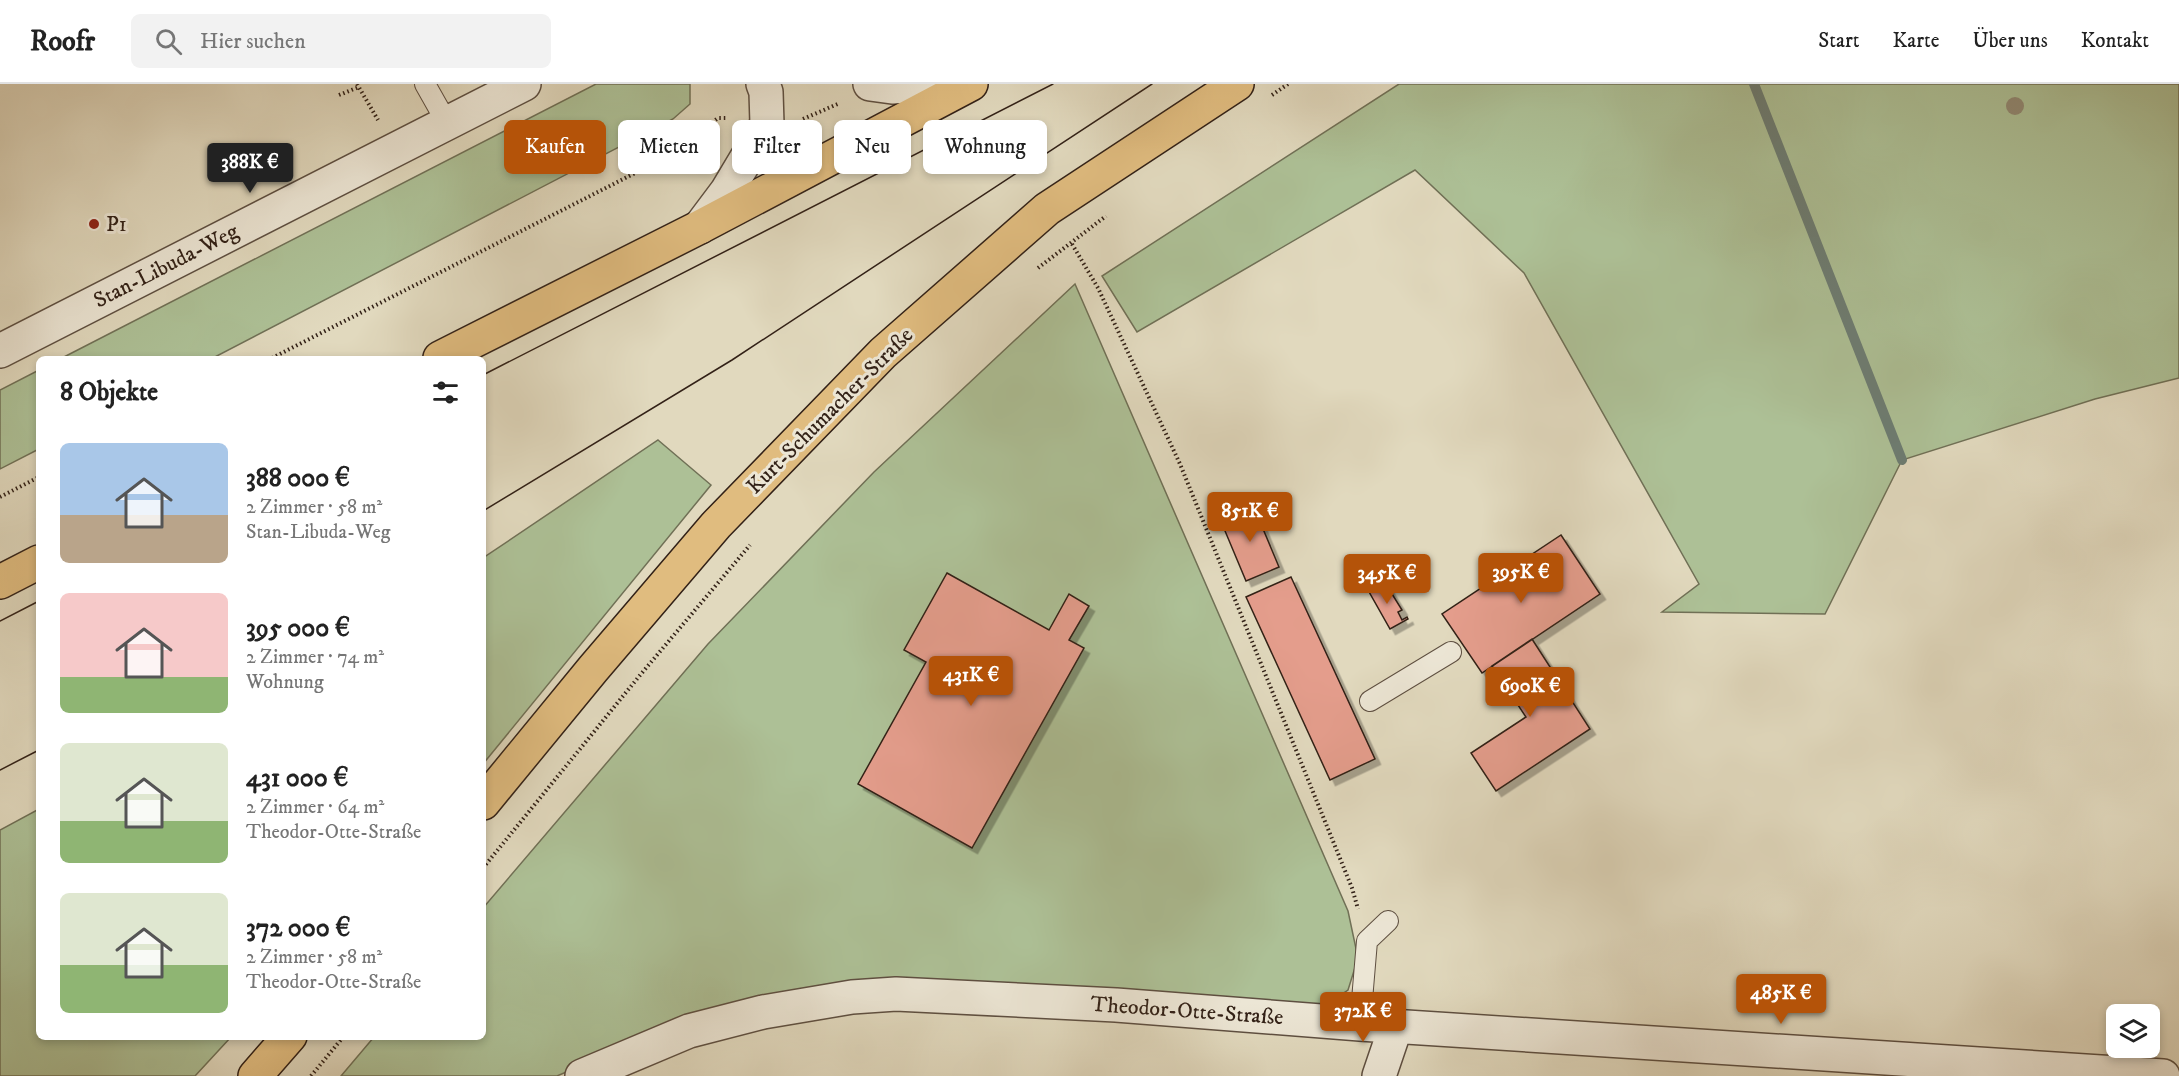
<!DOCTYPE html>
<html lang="de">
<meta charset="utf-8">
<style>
:root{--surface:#fff;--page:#f2f2f2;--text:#222;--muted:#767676;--line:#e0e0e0;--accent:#b45309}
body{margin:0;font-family:"IM FELL DW Pica",serif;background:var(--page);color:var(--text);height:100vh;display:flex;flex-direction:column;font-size:22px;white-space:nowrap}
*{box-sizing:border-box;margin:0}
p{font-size:20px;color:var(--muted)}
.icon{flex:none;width:33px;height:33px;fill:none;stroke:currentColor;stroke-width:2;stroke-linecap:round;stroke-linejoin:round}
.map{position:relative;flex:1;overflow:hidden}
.panel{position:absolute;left:36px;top:272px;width:450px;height:684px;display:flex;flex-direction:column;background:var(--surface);border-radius:9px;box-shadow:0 3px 9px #0003}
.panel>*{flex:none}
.guide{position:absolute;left:504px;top:36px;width:570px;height:54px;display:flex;gap:12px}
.controls{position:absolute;left:2106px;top:920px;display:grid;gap:12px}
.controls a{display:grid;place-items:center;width:54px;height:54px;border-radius:9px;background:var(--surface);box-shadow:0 3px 9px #0003;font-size:30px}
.price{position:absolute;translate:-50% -51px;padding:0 14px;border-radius:6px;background:var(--accent);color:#fff;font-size:20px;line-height:39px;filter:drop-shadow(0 2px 3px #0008)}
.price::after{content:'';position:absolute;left:50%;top:36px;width:18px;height:14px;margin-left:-9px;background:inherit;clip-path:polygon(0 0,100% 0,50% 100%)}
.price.current{background:#222;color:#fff}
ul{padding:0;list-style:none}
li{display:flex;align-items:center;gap:18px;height:150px;padding:0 24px}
li span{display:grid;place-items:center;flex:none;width:168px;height:120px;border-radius:9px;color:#555}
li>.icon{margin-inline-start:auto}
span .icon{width:72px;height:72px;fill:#fffc;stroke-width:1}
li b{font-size:26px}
h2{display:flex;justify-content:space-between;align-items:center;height:72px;padding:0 24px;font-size:26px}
.pill{padding:0 21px;border-radius:9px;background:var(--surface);box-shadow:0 3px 9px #0003;font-size:21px;line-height:54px}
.pill.current{background:var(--accent);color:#fff}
header{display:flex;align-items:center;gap:36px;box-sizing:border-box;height:84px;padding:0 30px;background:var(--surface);border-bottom:2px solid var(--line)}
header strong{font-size:28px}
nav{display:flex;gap:33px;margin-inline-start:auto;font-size:21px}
.search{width:420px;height:54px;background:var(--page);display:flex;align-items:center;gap:15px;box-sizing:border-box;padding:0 21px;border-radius:9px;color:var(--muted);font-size:22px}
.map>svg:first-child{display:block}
</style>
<header>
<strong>Roofr</strong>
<div class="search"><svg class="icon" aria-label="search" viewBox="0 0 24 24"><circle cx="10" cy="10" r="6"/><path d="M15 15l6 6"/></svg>Hier suchen</div>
<nav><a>Start</a><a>Karte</a><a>Über uns</a><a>Kontakt</a></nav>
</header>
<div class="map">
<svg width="2179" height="992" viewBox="0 0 2179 992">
<defs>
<filter id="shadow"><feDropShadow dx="5.5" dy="5.5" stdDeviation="0" flood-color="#0004"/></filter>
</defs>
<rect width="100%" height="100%" fill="#e1d9be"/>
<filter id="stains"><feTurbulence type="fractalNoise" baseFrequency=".00333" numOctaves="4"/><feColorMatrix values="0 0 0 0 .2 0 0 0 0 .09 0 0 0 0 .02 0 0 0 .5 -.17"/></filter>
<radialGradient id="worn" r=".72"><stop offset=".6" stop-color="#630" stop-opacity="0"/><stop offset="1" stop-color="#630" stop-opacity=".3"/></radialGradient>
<!-- green -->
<path fill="#adc096" stroke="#707056" stroke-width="1.5" d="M596,0H690V20L673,35L213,274H62Z
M1399,0H2179V294L2095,315L1902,376L1825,530L1662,528L1699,500L1524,189L1415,86L1137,248L1102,192Z
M1075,200L1348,827L1358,874L1348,906L1324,922L981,901L681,939L557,992H341L374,953L483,952V824L708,560L874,388Z
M39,286V365L0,385V306Z
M658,356L711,401L483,680V474Z
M39,725V952L231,953L195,992H0V746Z"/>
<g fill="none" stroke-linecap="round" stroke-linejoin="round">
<!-- stream -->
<path stroke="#6d7d73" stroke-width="10" d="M1754,0L1902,376"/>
</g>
<!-- building -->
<path fill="#e49d8c" stroke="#322117" stroke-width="1.5" filter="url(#shadow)" d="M1253,421L1279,483L1246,497L1220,435Z
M1561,451L1600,510L1482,589L1442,530Z
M947,489L1049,546L1069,510L1089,522L1069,556L1084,564L972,764L858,700L926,578L904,566Z
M1291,493L1375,675L1330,696L1246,513Z
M1384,497L1402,526L1398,528L1402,536L1407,533L1408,535L1390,545L1368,506Z
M1532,555L1590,645L1496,707L1471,669L1526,633L1492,582Z"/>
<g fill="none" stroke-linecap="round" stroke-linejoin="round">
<defs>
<path id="service" d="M425,0L447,39
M1370,617L1451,568
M1360,940L1367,857L1388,837"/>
<path id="minor" d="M870,0L892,3L947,0
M700,143L727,107L767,40L766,8L763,0
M0,267L524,0
M582,992L689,947L763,928L852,913L896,910L1116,921L1360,940L2163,992
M1379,992L1396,942"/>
<path id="primary" d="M440,274L700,143L971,0
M0,498L39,478
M483,719L593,585L716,441L883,269L1047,125L1237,0
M255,992L290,952"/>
</defs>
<!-- service casing -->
<use href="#service" stroke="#5e4f41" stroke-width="22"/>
<!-- minor casing -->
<use href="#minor" stroke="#5e4f41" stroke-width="36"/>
<!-- primary casing -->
<use href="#primary" stroke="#322117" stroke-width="36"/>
<!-- path -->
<path stroke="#322117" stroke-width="4" stroke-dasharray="1.5 3" stroke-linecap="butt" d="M357,0L378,36
M339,11L359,3
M1272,11L1288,0
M803,35L840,19
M1072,160L1098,204L1180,380L1352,804L1358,825
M1038,184L1106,132
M272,274L643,85L677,65L718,34H728
M0,413L39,393
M483,784L641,590L750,461
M311,992L344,952"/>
<!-- service -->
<use href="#service" stroke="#ece6d5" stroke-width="20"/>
<!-- minor -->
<use href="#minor" stroke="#ece6d5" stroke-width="33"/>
<!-- primary -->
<use href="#primary" stroke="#e0bc7f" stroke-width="33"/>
<!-- tram -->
<path stroke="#322117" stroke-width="1.5" d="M483,291L1053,0
M483,427L732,276L1152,0
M0,537L39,517
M0,686L39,666"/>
</g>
<!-- trees -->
<circle fill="#928a74" cx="2015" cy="22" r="9"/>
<!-- markers -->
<circle fill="#8f2418" stroke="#ece6d5" stroke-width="2" cx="94" cy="140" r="6"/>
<g text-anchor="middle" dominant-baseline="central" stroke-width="6" stroke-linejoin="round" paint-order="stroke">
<!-- poi labels -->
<g font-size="22" fill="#322117" stroke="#ece6d5" text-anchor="start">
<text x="106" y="140">P1</text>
</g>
<!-- street labels -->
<g font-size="22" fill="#322117" stroke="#ece6d5">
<text transform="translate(166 182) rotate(-27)">Stan-Libuda-Weg</text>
<text transform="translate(830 327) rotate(-45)">Kurt-Schumacher-Straße</text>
<text transform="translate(1187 927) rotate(4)">Theodor-Otte-Straße</text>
</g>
</g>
<rect width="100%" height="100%" filter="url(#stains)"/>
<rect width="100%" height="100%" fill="url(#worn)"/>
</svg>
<div class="controls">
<a><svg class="icon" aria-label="layers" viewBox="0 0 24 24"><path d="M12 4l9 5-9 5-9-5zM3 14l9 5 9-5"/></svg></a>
</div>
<b class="price current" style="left:250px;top:110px">388K €</b>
<b class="price" style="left:1250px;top:459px">851K €</b>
<b class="price" style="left:1521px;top:520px">395K €</b>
<b class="price" style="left:1387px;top:521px">345K €</b>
<b class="price" style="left:971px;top:623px">431K €</b>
<b class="price" style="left:1530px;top:634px">690K €</b>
<b class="price" style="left:1781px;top:941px">485K €</b>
<b class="price" style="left:1363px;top:959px">372K €</b>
<div class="guide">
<a class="pill current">Kaufen</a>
<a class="pill">Mieten</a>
<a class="pill">Filter</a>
<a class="pill">Neu</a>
<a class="pill">Wohnung</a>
</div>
<section class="panel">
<h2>8 Objekte<svg class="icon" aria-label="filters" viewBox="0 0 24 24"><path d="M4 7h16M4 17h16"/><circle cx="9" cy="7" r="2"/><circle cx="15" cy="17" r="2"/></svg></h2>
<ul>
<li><span style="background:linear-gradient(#a9c7e8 60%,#b9a48a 0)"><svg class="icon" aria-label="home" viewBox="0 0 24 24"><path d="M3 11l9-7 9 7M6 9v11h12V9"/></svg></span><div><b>388 000 €</b><p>2 Zimmer · 58 m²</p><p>Stan-Libuda-Weg</p></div></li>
<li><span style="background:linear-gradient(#f6c9c9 70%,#8fb573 0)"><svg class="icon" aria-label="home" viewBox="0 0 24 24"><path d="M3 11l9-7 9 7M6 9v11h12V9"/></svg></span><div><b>395 000 €</b><p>2 Zimmer · 74 m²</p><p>Wohnung</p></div></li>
<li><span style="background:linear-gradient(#dfe7d0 65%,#8fb573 0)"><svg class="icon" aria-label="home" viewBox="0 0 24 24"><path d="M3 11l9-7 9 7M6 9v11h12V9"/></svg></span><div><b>431 000 €</b><p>2 Zimmer · 64 m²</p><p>Theodor-Otte-Straße</p></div></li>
<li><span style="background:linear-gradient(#dfe7d0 60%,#8fb573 0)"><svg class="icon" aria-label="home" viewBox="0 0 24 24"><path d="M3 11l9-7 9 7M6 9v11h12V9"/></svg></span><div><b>372 000 €</b><p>2 Zimmer · 58 m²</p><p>Theodor-Otte-Straße</p></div></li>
</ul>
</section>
</div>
